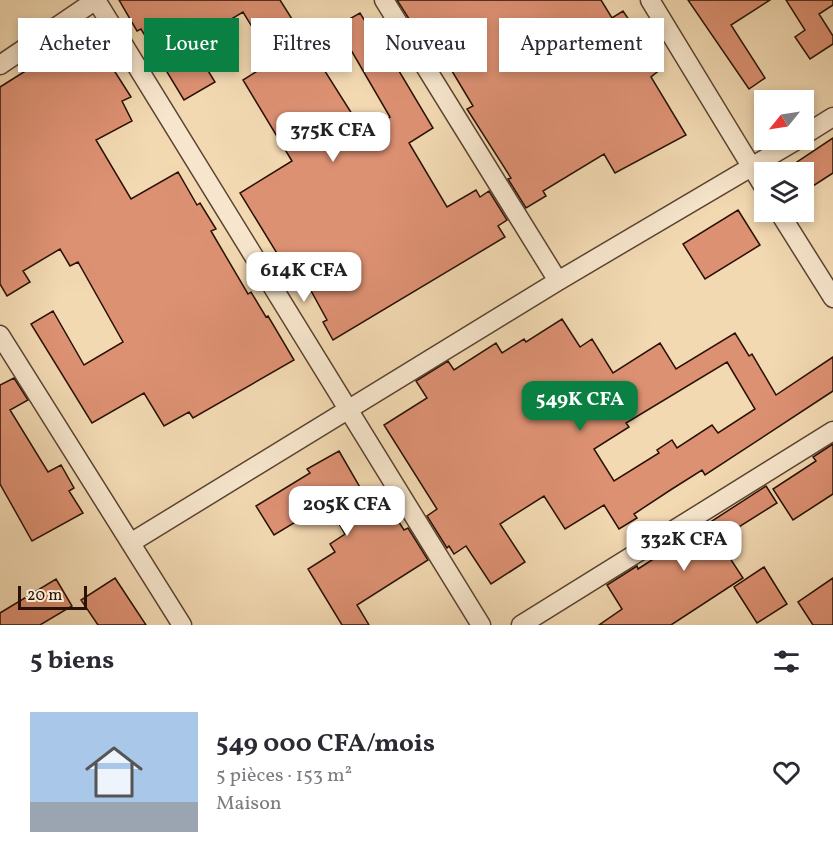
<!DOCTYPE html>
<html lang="fr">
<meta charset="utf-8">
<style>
:root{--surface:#fff;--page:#f7f7f7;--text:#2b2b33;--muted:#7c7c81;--accent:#0b8043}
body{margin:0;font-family:Vollkorn,serif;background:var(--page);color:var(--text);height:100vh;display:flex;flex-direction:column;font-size:22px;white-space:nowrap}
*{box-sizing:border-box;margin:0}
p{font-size:20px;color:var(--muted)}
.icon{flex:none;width:33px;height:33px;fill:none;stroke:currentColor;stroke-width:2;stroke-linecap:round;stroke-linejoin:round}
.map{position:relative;height:625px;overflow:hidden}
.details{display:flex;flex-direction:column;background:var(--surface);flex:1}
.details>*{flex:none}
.hud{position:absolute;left:18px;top:18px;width:798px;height:54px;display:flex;gap:12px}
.needle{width:39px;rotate:240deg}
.tools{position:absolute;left:754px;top:90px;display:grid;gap:12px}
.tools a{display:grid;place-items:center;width:60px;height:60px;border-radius:0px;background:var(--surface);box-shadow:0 3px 9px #0003;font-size:30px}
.scale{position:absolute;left:18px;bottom:15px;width:69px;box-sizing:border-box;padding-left:6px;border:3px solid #281105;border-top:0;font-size:16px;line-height:21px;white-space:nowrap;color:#281105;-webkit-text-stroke:4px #f7e6cd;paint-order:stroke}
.price{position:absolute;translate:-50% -51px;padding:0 14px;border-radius:12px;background:#fff;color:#222;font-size:20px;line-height:39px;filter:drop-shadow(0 2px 3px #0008)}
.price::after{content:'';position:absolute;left:50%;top:36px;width:18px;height:14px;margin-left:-9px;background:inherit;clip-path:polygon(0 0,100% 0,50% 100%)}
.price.on{background:var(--accent);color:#fff}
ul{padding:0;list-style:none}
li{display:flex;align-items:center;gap:18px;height:150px;padding:0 30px}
li span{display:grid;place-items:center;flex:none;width:168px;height:120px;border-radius:0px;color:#555}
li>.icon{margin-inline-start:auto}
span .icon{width:72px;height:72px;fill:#fffc;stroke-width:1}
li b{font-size:26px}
h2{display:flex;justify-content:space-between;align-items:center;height:72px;padding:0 30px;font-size:26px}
.chip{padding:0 21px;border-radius:0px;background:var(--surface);box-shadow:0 3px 9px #0003;font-size:21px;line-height:54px}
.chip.on{background:var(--accent);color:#fff}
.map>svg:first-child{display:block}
</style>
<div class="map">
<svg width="833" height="625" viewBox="0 0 833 625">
<rect width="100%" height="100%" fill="#f2d9b2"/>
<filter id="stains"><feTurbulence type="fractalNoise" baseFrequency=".00333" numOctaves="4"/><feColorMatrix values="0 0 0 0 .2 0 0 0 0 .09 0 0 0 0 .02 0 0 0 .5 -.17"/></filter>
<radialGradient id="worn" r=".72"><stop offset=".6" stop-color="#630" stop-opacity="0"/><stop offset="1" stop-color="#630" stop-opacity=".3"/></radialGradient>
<!-- building -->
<path fill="#dd9173" stroke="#281105" stroke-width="1.5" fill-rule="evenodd" d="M119,0H280L364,133L390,117L337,26L360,13L381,47L395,39L407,59L396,66L433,128L409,143L447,207L476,190L480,197L489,191L507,220L498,226L505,237L333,340L323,322L327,320L310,289L302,294L240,193L292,161L243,80L262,68L257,60L268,53L243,12L191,43L215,82L184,100L141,29L137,31Z
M397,0H601L612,18L623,11L662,68L651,77L686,135L615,173L604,154L543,191L546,196L526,208L508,179L511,178L467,109L473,106L449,66L434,43L427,47Z
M688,0H770L731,25L765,78L749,89Z
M786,0H833V5L819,14L833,36V44L810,59L795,37L805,30Z
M89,31L131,97L122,101L132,121L96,140L131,199L178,172L197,205L200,203L216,229L211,231L248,294L251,292L266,317L268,316L294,360L193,418L189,412L164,426L144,393L92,423L31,324L53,311L84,365L123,342L78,262L70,266L60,249L23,271L30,282L7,296L0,284V87Z
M833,138V173L813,186L797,162Z
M738,210L760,245L705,279L683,244Z
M562,319L580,347L592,339L613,373L660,343L676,369L735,333L749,356L752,354L776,395L833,357V391L705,475L702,470L672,489L634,514L637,518L619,529L604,505L565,529L544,496L500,524L525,562L491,584L466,546L454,554L449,546L447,548L427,516L437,509L384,425L427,398L416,381L448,361L454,370L496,343L502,353L524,339L526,342ZM727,362L755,409L718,433L712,425L677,448L672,440L657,450L659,453L614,481L594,449L629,427L626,423Z
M14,378L28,400L10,410L48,472L61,465L74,488L69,491L83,513L32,541L0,484V385Z
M833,444V494L793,520L773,489L816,461L813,457Z
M339,451L376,515L389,507L404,530L408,528L428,560L357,605L369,625H342L308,569L335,552L330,544L345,534L327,503L274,535L256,506L310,473L307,469Z
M766,486L777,503L718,540L743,578L671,625H599L622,609L607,585L637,566L638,569Z
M764,567L787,604L757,623L734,587Z
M115,578L146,625H98L81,600Z
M833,578V625H813L798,602Z
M56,579L72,606L40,625H0V613Z"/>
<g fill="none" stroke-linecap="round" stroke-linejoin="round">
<defs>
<path id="street" d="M96,0L481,625
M384,0L558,281
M650,0L765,189
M0,65L96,0
M804,135L833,117
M779,212L833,298
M0,335L182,625
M132,542L558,281L797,140
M521,625L833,431"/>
</defs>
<!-- street casing -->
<use href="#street" stroke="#5a4330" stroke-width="21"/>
<!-- street -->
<use href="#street" stroke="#f7e6cd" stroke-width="18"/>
</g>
<rect width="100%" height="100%" filter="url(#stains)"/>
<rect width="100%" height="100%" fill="url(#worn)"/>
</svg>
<div class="tools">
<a><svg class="needle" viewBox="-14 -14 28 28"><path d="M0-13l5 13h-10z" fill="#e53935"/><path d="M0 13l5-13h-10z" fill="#7c7c81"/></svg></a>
<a><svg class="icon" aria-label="layers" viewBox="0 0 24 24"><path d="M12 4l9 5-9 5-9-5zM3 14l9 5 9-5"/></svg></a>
</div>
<div class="scale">20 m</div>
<b class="price" style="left:333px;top:163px">375K CFA</b>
<b class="price" style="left:304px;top:303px">614K CFA</b>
<b class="price on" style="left:580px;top:432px">549K CFA</b>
<b class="price" style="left:347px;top:537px">205K CFA</b>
<b class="price" style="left:684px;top:572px">332K CFA</b>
<div class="hud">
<a class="chip">Acheter</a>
<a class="chip on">Louer</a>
<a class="chip">Filtres</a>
<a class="chip">Nouveau</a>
<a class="chip">Appartement</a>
</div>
</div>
<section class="details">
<h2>5 biens<svg class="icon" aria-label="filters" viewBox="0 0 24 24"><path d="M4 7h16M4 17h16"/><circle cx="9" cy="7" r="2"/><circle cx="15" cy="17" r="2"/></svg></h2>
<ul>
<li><span style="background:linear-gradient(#a9c7e8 75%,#9aa5b1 0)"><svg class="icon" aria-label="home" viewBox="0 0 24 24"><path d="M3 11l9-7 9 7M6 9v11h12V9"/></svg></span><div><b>549 000 CFA/mois</b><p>5 pièces · 153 m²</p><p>Maison</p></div><svg class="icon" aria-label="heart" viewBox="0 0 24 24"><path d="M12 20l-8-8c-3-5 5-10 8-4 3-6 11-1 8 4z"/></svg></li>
</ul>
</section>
